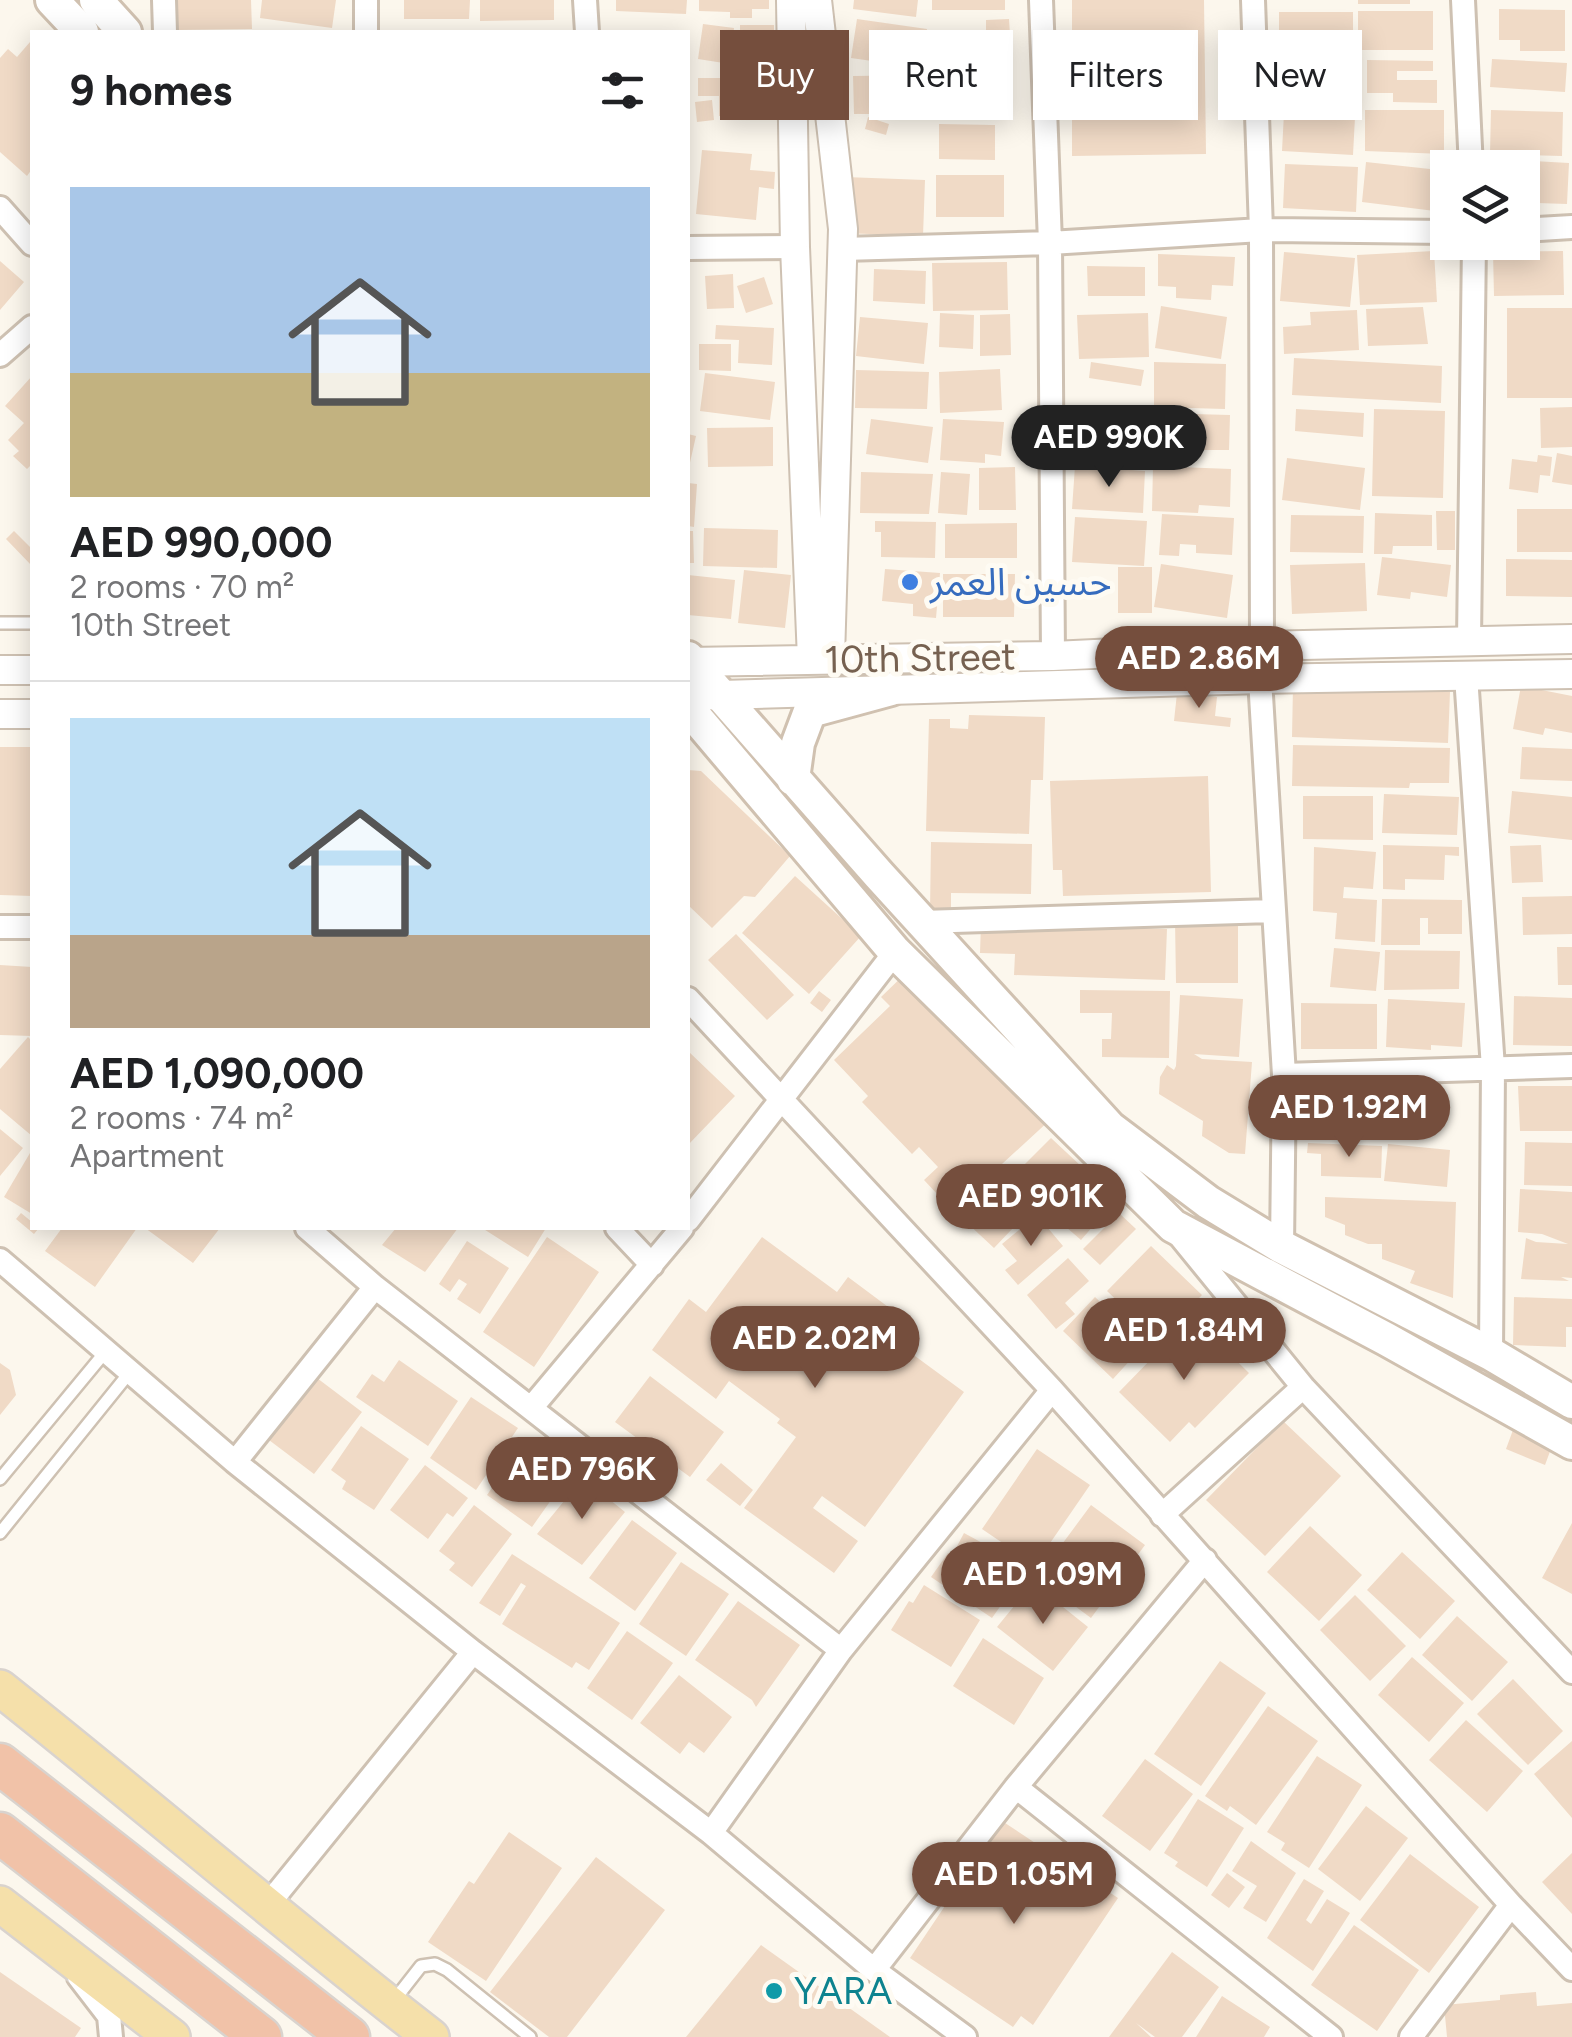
<!DOCTYPE html>
<meta charset="utf-8">
<style>
:root{--surface:#fff;--page:#f2f2f2;--text:#202124;--muted:#757577;--line:#e0e0e0;--accent:#754e3d}
body{margin:0;font-family:Figtree,"Noto Sans Arabic",sans-serif;background:var(--page);color:var(--text);height:100vh;display:flex;flex-direction:column;font-size:38px;white-space:nowrap}
*{box-sizing:border-box;margin:0}
p{font-size:32px;color:var(--muted)}
.icon{flex:none;width:55px;height:55px;fill:none;stroke:currentColor;stroke-width:2;stroke-linecap:round;stroke-linejoin:round}
.map{position:relative;flex:1;overflow:hidden}
.side{position:absolute;left:30px;top:30px;width:660px;height:1200px;display:flex;flex-direction:column;background:var(--surface);border-radius:0px;box-shadow:0 5px 25px #0003}
.side>*{flex:none}
.banner{position:absolute;left:720px;top:30px;width:700px;height:90px;display:flex;gap:20px}
.fabs{position:absolute;left:1430px;top:150px;display:grid;gap:20px}
.fabs a{display:grid;place-items:center;width:110px;height:110px;border-radius:0px;background:var(--surface);box-shadow:0 5px 25px #0003;font-size:50px}
.price{position:absolute;translate:-50% -85px;padding:0 22px;border-radius:35px;background:var(--accent);color:#fff;font-size:32px;line-height:65px;filter:drop-shadow(0 2px 5px #0008)}
.price::after{content:'';position:absolute;left:50%;top:60px;width:30px;height:22px;margin-left:-15px;background:inherit;clip-path:polygon(0 0,100% 0,50% 100%)}
.price.selected{background:#222;color:#fff}
ul{padding:0;list-style:none}
li{display:grid;align-content:center;gap:20px;height:530px;padding:0 40px}
li+li{border-top:2px solid var(--line)}
li span{display:grid;place-items:center;height:310px;border-radius:0px;color:#555}
li>.icon{margin-inline-start:auto}
span .icon{width:180px;height:180px;fill:#fffc;stroke-width:1}
li b{font-size:42px}
h2{display:flex;justify-content:space-between;align-items:center;height:120px;padding:0 40px;font-size:42px}
.pill{padding:0 35px;border-radius:0px;background:var(--surface);box-shadow:0 5px 25px #0003;font-size:35px;line-height:90px}
.pill.selected{background:var(--accent);color:#fff}
.map>svg:first-child{display:block}
</style>
<div class="map">
<svg width="1572" height="2037" viewBox="0 0 1572 2037">
<rect width="100%" height="100%" fill="#fcf7ed"/>
<!-- building -->
<path fill="#f0dac6" d="M177,0H251L252,29L178,30Z
M262,0H336L332,28L260,18Z
M404,0H470L469,19H404Z
M480,0H554V20L480,21Z
M616,0H687L686,14L616,11Z
M699,0H769V9H752V18H730V12L699,11Z
M854,0H918L916,17L853,9Z
M932,0H1005V10H932Z
M1072,0H1204L1206,154L1072,156Z
M1358,0H1410V4H1358Z
M1499,9L1565,10V51H1520V40H1499Z
M1358,11H1433V50H1358Z
M1279,12H1353V50L1279,51Z
M857,19L927,29L921,68L851,58Z
M1009,19L1010,34H986V20Z
M703,24L734,28L730,64L698,59Z
M740,25H774V59L740,58Z
M30,42L32,169L27,176L0,152V58L8,49L17,57Z
M1492,59L1567,63L1565,92L1490,87Z
M1367,60L1433,61V71H1397V80H1437V103L1393,102V93H1367Z
M1279,62L1353,66L1351,103L1277,99Z
M942,68L983,72L981,95L940,91Z
M985,69L999,71L996,87L983,84Z
M926,75V114H854L853,76Z
M698,78H770V116H719V96H698Z
M712,100L714,120L697,122L695,102Z
M1365,110H1444V154L1365,151Z
M1491,110L1563,112L1562,156L1490,154Z
M1284,113L1355,117L1353,155L1282,151Z
M868,117L889,124L886,135L865,129Z
M939,124L995,125V160L939,159Z
M702,150L752,154L750,170L775,172L774,189L759,187L756,220L696,214Z
M1498,159L1569,163L1567,204L1537,203L1538,191H1534L1533,203L1522,202V168H1498Z
M1366,162L1439,170L1435,211L1362,202Z
M1285,164L1358,167L1356,212L1283,208Z
M936,175H1004V217H936Z
M845,177L925,180L923,236L843,233Z
M1434,251L1437,302L1360,305L1357,255Z
M1563,251L1564,295L1494,296L1493,252Z
M1284,252L1355,258L1350,307L1280,301Z
M1158,254L1235,257L1233,286L1212,285L1211,300L1176,298V287L1158,286Z
M0,261L24,282L0,310Z
M1007,262L1008,310L933,311L932,263Z
M1087,266L1145,267V296H1088Z
M874,269L926,271L925,304L873,301Z
M733,274L734,308L707,309L705,276Z
M764,277L773,304L746,313L737,286Z
M1161,306L1227,317L1221,359L1155,348Z
M1423,307L1428,344L1368,346L1366,309Z
M1507,308H1572V398H1507Z
M1357,310L1359,350L1284,354L1283,327L1311,325L1310,312Z
M940,313L974,315L973,349L939,347Z
M1148,313L1149,357L1079,359L1077,315Z
M1010,314L1011,355L980,356V315Z
M860,317L928,323L924,364L856,356Z
M716,325L774,328L772,365L738,363L739,340L715,339Z
M699,344H731V371L699,370Z
M1294,358L1442,366L1441,403L1292,395Z
M1091,362L1144,370L1141,386L1089,378Z
M1154,362L1226,364L1225,409L1154,407Z
M1000,369L1002,410L940,413L939,372Z
M856,370L929,372L927,409L855,408Z
M705,373L775,382L770,420L700,411Z
M32,376V464L27,469L13,456L19,451L8,440L24,423L5,406Z
M1572,407V447L1541,448L1540,408Z
M1296,409L1364,413L1363,437L1295,431Z
M1374,409L1445,411L1443,498L1372,496Z
M1157,413L1230,415L1229,450H1195V456L1156,455Z
M1078,416L1141,418L1140,462L1099,461V446H1084V454H1077Z
M871,419L933,427L928,463L866,454Z
M943,419L1004,422L1001,456L985,454V463L940,460Z
M773,427V466L708,467L707,428Z
M688,434L696,436L689,467H688Z
M1557,453L1572,456V485L1552,482Z
M1538,455L1552,457L1550,476L1540,475L1538,493L1509,489L1512,459L1537,462Z
M1287,458L1365,468L1360,510L1282,500Z
M1075,466L1145,471L1143,513L1072,509Z
M1153,466L1231,469L1230,507L1199,505L1198,513L1152,511Z
M1015,467L1016,510H979V468Z
M861,472L933,474L929,514L860,513Z
M941,472L970,474L967,515L938,513Z
M688,483L697,484L694,527L688,526Z
M1517,509H1572V552H1517Z
M1436,511H1455V550H1437Z
M1375,513L1432,515V546H1393L1392,554H1374Z
M1162,514L1234,518L1232,555L1196,553V545L1180,544L1179,556L1159,555Z
M1291,515L1364,516L1363,553L1290,552Z
M1075,517L1147,521L1144,566L1072,562Z
M875,521L936,522L935,558L881,557V532H875Z
M1017,523V558H945V524Z
M704,528L778,530L777,568L703,566Z
M14,531L32,549V566L6,539Z
M688,531H693L694,563H688Z
M1382,557L1451,565L1447,597L1411,592L1410,599L1377,595Z
M1506,559L1572,560V597L1506,596Z
M1365,563L1367,611L1292,614L1290,565Z
M1161,564L1233,575L1227,618L1154,607Z
M1118,567H1152V613H1118Z
M885,569L940,573L936,618L913,616V604L882,601Z
M744,570L791,575L785,628L738,623Z
M943,574H1015L1014,617H943Z
M688,575L735,580L731,619L688,615Z
M1293,686L1450,692L1448,743L1292,737Z
M1521,686L1572,696V733L1545,728L1543,735L1513,729Z
M1177,693L1217,697L1215,716L1231,718L1230,727L1174,721Z
M969,715L1045,717L1043,780H1031L1029,834L926,831L929,719H950V728L968,729Z
M1293,745L1450,748L1449,783H1410L1409,788L1292,786Z
M0,747H32V896L0,895Z
M1522,747L1572,749V781L1520,779Z
M688,770L701,771L790,856L755,897L744,896L712,928L688,905Z
M1208,776L1211,892L1063,896L1062,870H1053L1050,781Z
M1512,791L1572,797V840L1508,833Z
M1384,794L1459,797L1457,835L1382,833Z
M1303,796H1373V840L1303,839Z
M931,842L1032,844L1031,894L951,893V911H930Z
M1383,845L1459,847V856L1445,855L1444,880L1405,879V890L1383,889Z
M1541,845L1543,882L1512,883L1510,846Z
M1314,847L1376,852L1373,889L1344,887L1343,898L1377,900L1375,942L1335,939L1337,913L1313,911Z
M795,876L861,936L809,994L742,933Z
M1572,896V934L1523,935L1522,897Z
M1382,899L1462,900V934H1428V918H1420V945H1381Z
M1175,920L1238,921V983H1176Z
M981,923L1167,929L1165,980L1014,975L1015,954L980,953Z
M736,934L794,995L767,1020L708,960Z
M1557,947H1572V985H1558Z
M1334,948L1380,952L1376,991L1330,987Z
M1385,950L1460,951L1459,989L1384,990Z
M0,965L32,967V1036L0,1035Z
M909,970L1051,1119L952,1210L924,1180L938,1167L919,1147L912,1154L862,1102L868,1096L834,1060L890,1006L881,997Z
M1080,990L1170,991L1169,1058L1102,1057V1039H1111L1112,1013H1080Z
M819,991L831,1000L822,1012L810,1003Z
M1180,995L1243,999L1239,1057L1194,1054L1202,1059L1252,1062L1245,1154L1229,1153L1202,1136L1203,1121L1159,1094L1160,1077L1167,1065L1174,1070L1176,1066Z
M1514,996L1572,998V1046L1513,1045Z
M1388,999L1465,1003L1462,1047L1431,1045V1050L1386,1047Z
M1301,1003L1377,1004V1049H1301Z
M28,1037L32,1041V1136L0,1109V1069Z
M688,1051L735,1096L688,1145Z
M1518,1086H1572V1131H1520Z
M1307,1090L1377,1094L1375,1139L1304,1135Z
M0,1129L23,1148L0,1176Z
M1051,1138L1081,1166L1043,1204L1014,1175Z
M1525,1142L1572,1143V1186L1524,1185Z
M1308,1143L1382,1146L1381,1178L1321,1176V1154L1307,1153Z
M1388,1144L1450,1150L1447,1187L1384,1181Z
M30,1153L32,1155V1214L4,1197Z
M1084,1176L1114,1202L1081,1240L1051,1214Z
M1000,1183L1030,1210L994,1248L965,1221Z
M1520,1189L1572,1192V1278L1561,1277L1569,1281L1521,1279L1526,1238L1536,1242L1568,1244L1542,1234L1518,1232Z
M1325,1197L1456,1202L1453,1298L1410,1283L1415,1271L1382,1259V1244H1368L1345,1235V1225L1325,1217Z
M21,1213L32,1222V1228H39L34,1234L16,1219Z
M1119,1213L1136,1229L1100,1265L1083,1249Z
M1037,1215L1063,1246L1018,1285L1005,1270L1017,1261L1002,1244Z
M62,1228H137L95,1287L45,1251Z
M145,1228H220L193,1263Z
M396,1228H458L425,1272L382,1245Z
M482,1228H546L528,1257Z
M547,1237L599,1272L534,1367L483,1332Z
M762,1237L837,1292L848,1277L899,1315L885,1334L964,1392L865,1527L822,1496L813,1508L858,1541L834,1573L744,1508L796,1437L777,1423L780,1419L729,1381L716,1399L652,1350L689,1299L706,1312Z
M467,1241L509,1268L480,1314L457,1299L467,1284L459,1279L450,1292L439,1284Z
M1151,1246L1202,1295L1158,1340L1107,1291Z
M1068,1258L1089,1281L1065,1303L1075,1314L1056,1329L1027,1295Z
M1095,1297L1145,1344L1113,1379L1063,1331Z
M1514,1297L1572,1299V1327H1566V1347L1513,1345Z
M1197,1322L1249,1373L1195,1428L1189,1422L1170,1442L1119,1392L1157,1353L1162,1357Z
M399,1360L458,1401L428,1446L356,1397L372,1374L384,1382Z
M0,1363L10,1370L16,1395L0,1415Z
M313,1375L362,1412L314,1474L265,1437Z
M650,1376L724,1432L690,1477L615,1422Z
M471,1397L518,1428L476,1490L430,1458Z
M1283,1421L1341,1476L1265,1556L1206,1500Z
M361,1426L409,1459L374,1510L342,1489L346,1481L331,1470Z
M1513,1430L1552,1446L1545,1465L1506,1449Z
M527,1437L573,1469L532,1527L487,1495Z
M1037,1449L1090,1485L1035,1565L982,1529Z
M721,1463L753,1490L740,1506L706,1480Z
M425,1465L468,1498L453,1517L447,1513L428,1539L390,1510Z
M583,1478L625,1512L582,1565L537,1534Z
M474,1505L512,1534L472,1587L449,1570L455,1563L439,1551Z
M1091,1505L1145,1545L1091,1618L1037,1578Z
M632,1520L677,1553L635,1611L589,1578Z
M1572,1523V1594L1542,1578Z
M1310,1526L1362,1575L1319,1621L1267,1572Z
M964,1533L1010,1558L1001,1575L955,1550Z
M1402,1552L1455,1601L1420,1639L1367,1590Z
M948,1553L996,1586L1008,1568L1021,1577L992,1618L931,1577Z
M512,1554L620,1623L589,1670L576,1662L572,1668L502,1624L526,1586L521,1583L500,1616L479,1603Z
M681,1562L729,1594L686,1656L639,1624Z
M1033,1583L1088,1627L1053,1671L997,1627Z
M924,1585L980,1620L951,1667L891,1630L909,1601L913,1603Z
M1355,1595L1406,1646L1370,1681L1320,1630Z
M738,1601L800,1645L756,1707L752,1700L695,1660Z
M1457,1616L1508,1662L1472,1701L1422,1655Z
M627,1631L673,1663L632,1720L587,1688Z
M983,1638L1044,1678L1014,1725L953,1686Z
M1412,1657L1464,1703L1429,1742L1378,1695Z
M1220,1661L1266,1693L1201,1786L1154,1754Z
M679,1675L732,1717L704,1753L689,1742L680,1754L640,1723Z
M1513,1679L1563,1731L1528,1765L1477,1714Z
M1268,1706L1318,1741L1256,1825L1230,1806L1227,1811L1205,1796Z
M1466,1720L1523,1771L1487,1812L1429,1760Z
M1572,1741V1818L1534,1774Z
M1317,1756L1362,1785L1309,1868L1281,1850L1285,1843L1267,1832Z
M1145,1759L1193,1794L1150,1851L1102,1816Z
M1198,1799L1244,1828L1207,1887L1175,1866L1178,1862L1164,1853Z
M1366,1806L1408,1838L1360,1901L1318,1869Z
M1002,1821L1118,1898L1033,2025L1021,2016L1013,2027L910,1958Z
M509,1832L562,1868L486,1981L428,1942L469,1881L474,1884Z
M1251,1841L1296,1873L1266,1922L1243,1908L1257,1886L1232,1871Z
M1572,1853V1914L1542,1882Z
M1410,1854L1479,1907L1429,1973L1360,1920Z
M596,1857L665,1910L567,2037H549L490,1992Z
M1227,1873L1245,1887L1229,1908L1211,1895Z
M1304,1879L1324,1891L1306,1920L1311,1924L1327,1899L1350,1913L1313,1971L1267,1938Z
M1354,1925L1419,1970L1377,2031L1311,1985Z
M761,1945L890,2037H686Z
M1172,1952L1219,1987L1182,2037H1155L1136,2023L1151,2037H1109Z
M0,1972L81,2028L75,2037H0Z
M1536,1992L1537,2006L1572,2003V2037H1447L1444,2005L1500,2000V1995Z
M1222,1996L1270,2027L1264,2037H1196Z"/>
<g fill="none" stroke-linecap="round" stroke-linejoin="round">
<defs>
<path id="service" d="M0,623H32
M0,1479L106,1351
M0,1533L130,1372
M392,2003L421,1966L435,1964L447,1970L530,2037"/>
<path id="minor" d="M164,0L165,32
M585,0L587,32
M1041,0L1050,243L1053,656
M1253,0L1261,230L1262,646
M1463,0L1471,168
M366,32V0
M0,208L32,244
M1522,230L1572,227
M688,248L795,247
M843,249L1050,243L1261,230L1448,232
M0,355L32,327
M1469,640L1474,242
M1466,676L1493,1068L1491,1354
M1260,679L1284,1075L1282,1247
M922,922L1274,911
M0,927H32
M688,999L1052,1390L1511,1905L1572,1969
M1284,1075L1572,1066
M688,1220L895,952
M307,1228L375,1287L841,1650
M617,1228L652,1265
M1180,1236L1303,1387L1572,1672
M0,1260L235,1462L473,1652L711,1833L874,1970L965,2037
M532,1407L682,1228
M235,1462L375,1287
M1162,1515L1303,1387
M1016,1787L1331,2037
M711,1833L841,1650L1052,1390
M266,1907L473,1652
M874,1970L1016,1787L1205,1560
M79,1977L109,2016L111,2037
M1411,2037L1511,1905"/>
<path id="tertiary" d="M791,0L795,247L812,659
M817,0L843,229L830,657
M688,662L1053,656L1262,646L1572,639
M0,670H32
M688,696L1260,679L1572,674
M0,714H32"/>
<path id="secondary" d="M52,0L82,32
M96,0L125,32
M688,658L879,875L1110,1128L1208,1202L1282,1247L1491,1354L1572,1402
M688,708L895,952L1173,1226L1386,1339L1572,1443
M793,779L798,743L810,711L891,689"/>
<path id="primary" d="M0,1688C145,1803 285,1924 431,2037
M0,1904L172,2037"/>
<path id="motorway" d="M0,1764L349,2037
M0,1833L261,2037"/>
</defs>
<!-- service casing -->
<use href="#service" stroke="#cec1b2" stroke-width="16"/>
<!-- minor casing -->
<use href="#minor" stroke="#cec1b2" stroke-width="28"/>
<!-- tertiary casing -->
<use href="#tertiary" stroke="#cec1b2" stroke-width="32"/>
<!-- secondary casing -->
<use href="#secondary" stroke="#d0c1b0" stroke-width="38"/>
<!-- primary casing -->
<use href="#primary" stroke="#d9d3ce" stroke-width="40"/>
<!-- motorway casing -->
<use href="#motorway" stroke="#d9d3ce" stroke-width="45"/>
<!-- service -->
<use href="#service" stroke="#fff" stroke-width="11"/>
<!-- minor -->
<use href="#minor" stroke="#fff" stroke-width="22"/>
<!-- tertiary -->
<use href="#tertiary" stroke="#fff" stroke-width="28"/>
<!-- secondary -->
<use href="#secondary" stroke="#fff" stroke-width="32"/>
<!-- primary -->
<use href="#primary" stroke="#f5e0aa" stroke-width="35"/>
<!-- motorway -->
<use href="#motorway" stroke="#f1c2a8" stroke-width="40"/>
</g>
<!-- markers -->
<circle fill="#3f7fe0" stroke="#fefbf3" stroke-width="4" cx="910" cy="582" r="10"/>
<circle fill="#0f9aa8" stroke="#fefbf3" stroke-width="4" cx="774" cy="1991" r="10"/>
<g text-anchor="middle" dominant-baseline="central" stroke-width="10" stroke-linejoin="round" paint-order="stroke">
<!-- shop labels -->
<g font-size="38" fill="#366cbe" stroke="#fefbf3" text-anchor="start">
<text x="930" y="582">حسين العمر</text>
</g>
<!-- street labels -->
<g font-size="38" fill="#766150" stroke="#fefbf3">
<text transform="translate(920 658) rotate(-1)">10th Street</text>
</g>
<!-- culture labels -->
<g font-size="38" fill="#0d838f" stroke="#fefbf3" text-anchor="start">
<text x="794" y="1991">YARA</text>
</g>
</g>
</svg>
<div class="fabs">
<a><svg class="icon" aria-label="layers" viewBox="0 0 24 24"><path d="M12 4l9 5-9 5-9-5zM3 14l9 5 9-5"/></svg></a>
</div>
<b class="price selected" style="left:1109px;top:490px">AED 990K</b>
<b class="price" style="left:1199px;top:711px">AED 2.86M</b>
<b class="price" style="left:1349px;top:1160px">AED 1.92M</b>
<b class="price" style="left:1031px;top:1249px">AED 901K</b>
<b class="price" style="left:1184px;top:1383px">AED 1.84M</b>
<b class="price" style="left:815px;top:1391px">AED 2.02M</b>
<b class="price" style="left:582px;top:1522px">AED 796K</b>
<b class="price" style="left:1043px;top:1627px">AED 1.09M</b>
<b class="price" style="left:1014px;top:1927px">AED 1.05M</b>
<div class="banner">
<a class="pill selected">Buy</a>
<a class="pill">Rent</a>
<a class="pill">Filters</a>
<a class="pill">New</a>
</div>
<section class="side">
<h2>9 homes<svg class="icon" aria-label="filters" viewBox="0 0 24 24"><path d="M4 7h16M4 17h16"/><circle cx="9" cy="7" r="2"/><circle cx="15" cy="17" r="2"/></svg></h2>
<ul>
<li><span style="background:linear-gradient(#a9c7e8 60%,#c2b280 0)"><svg class="icon" aria-label="home" viewBox="0 0 24 24"><path d="M3 11l9-7 9 7M6 9v11h12V9"/></svg></span><div><b>AED 990,000</b><p>2 rooms · 70 m²</p><p>10th Street</p></div></li>
<li><span style="background:linear-gradient(#bfe0f5 70%,#b9a48a 0)"><svg class="icon" aria-label="home" viewBox="0 0 24 24"><path d="M3 11l9-7 9 7M6 9v11h12V9"/></svg></span><div><b>AED 1,090,000</b><p>2 rooms · 74 m²</p><p>Apartment</p></div></li>
</ul>
</section>
</div>
